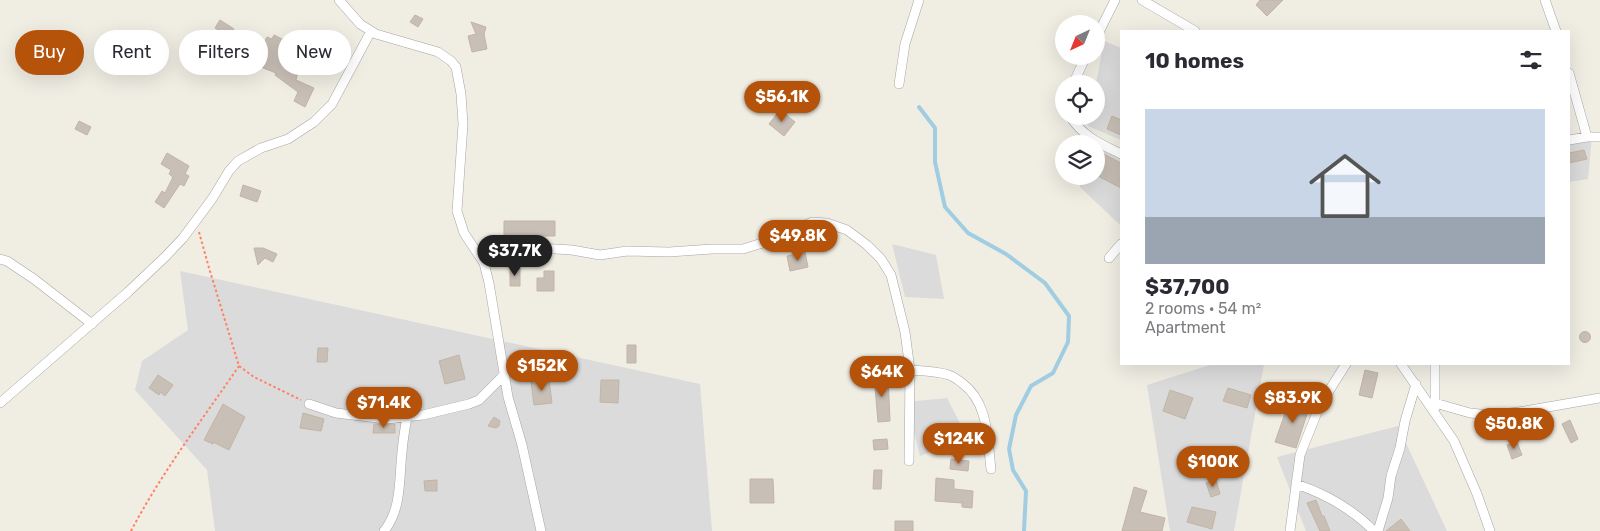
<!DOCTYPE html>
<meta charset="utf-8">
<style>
:root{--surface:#fff;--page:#f2f2f3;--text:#2b2b33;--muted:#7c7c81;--accent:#b45309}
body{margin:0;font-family:Rubik,sans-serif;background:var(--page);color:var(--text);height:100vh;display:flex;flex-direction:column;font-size:19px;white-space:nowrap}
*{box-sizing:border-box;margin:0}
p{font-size:16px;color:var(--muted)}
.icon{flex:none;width:28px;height:28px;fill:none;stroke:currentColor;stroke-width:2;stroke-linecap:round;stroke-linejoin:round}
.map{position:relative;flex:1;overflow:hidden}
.details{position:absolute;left:1120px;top:30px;width:450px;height:335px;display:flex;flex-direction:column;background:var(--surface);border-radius:0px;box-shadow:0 5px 20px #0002}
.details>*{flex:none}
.hud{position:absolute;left:15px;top:30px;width:475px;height:45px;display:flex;gap:10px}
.needle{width:32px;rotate:223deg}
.buttons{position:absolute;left:1055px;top:15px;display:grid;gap:10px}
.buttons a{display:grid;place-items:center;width:50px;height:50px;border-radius:50%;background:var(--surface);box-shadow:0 5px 20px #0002;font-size:25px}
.price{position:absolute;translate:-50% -42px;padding:0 11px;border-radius:18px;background:var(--accent);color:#fff;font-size:16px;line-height:32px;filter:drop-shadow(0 1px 2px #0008)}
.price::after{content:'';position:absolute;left:50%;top:30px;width:15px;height:11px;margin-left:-8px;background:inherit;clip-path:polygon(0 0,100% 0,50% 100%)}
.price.on{background:#222;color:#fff}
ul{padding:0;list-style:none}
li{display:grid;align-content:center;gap:10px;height:265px;padding:0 25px}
li span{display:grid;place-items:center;height:155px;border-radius:0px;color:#555}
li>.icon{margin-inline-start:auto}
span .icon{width:90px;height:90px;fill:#fffc;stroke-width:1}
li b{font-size:21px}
h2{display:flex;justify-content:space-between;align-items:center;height:60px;padding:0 25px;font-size:21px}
.chip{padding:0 18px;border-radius:22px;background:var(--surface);box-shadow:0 5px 20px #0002;font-size:18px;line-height:45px}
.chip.on{background:var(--accent);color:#fff}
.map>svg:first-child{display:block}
</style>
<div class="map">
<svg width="1600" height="531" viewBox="0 0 1600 531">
<rect width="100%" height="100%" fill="#f0ede3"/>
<!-- residential -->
<path fill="#dcdbdb" d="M1104,41L1121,48V140L1088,126L1090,116H1096V84Z
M1592,136L1588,179L1569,182V141Z
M1096,147L1121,160V226L1080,187L1081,176H1096Z
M892,244L936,255L944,299L905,297Z
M180,271L700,384L712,531H215L207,470L135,390L142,361L188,330Z
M1213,364H1264L1234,531H1170L1147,385Z
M947,398L968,439L920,456L906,402Z
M1398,426L1447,531H1306L1277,457Z"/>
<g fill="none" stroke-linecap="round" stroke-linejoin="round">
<!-- stream -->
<path stroke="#a0cde1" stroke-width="4" d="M919,107L935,128V162L945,207L968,233L1006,254L1045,283L1069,316L1068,342L1053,373L1031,386L1016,415L1009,449L1013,470L1026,491L1024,531"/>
</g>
<!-- building -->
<path fill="#c8bfb6" stroke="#c3b4a4" d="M1260,0H1283L1267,16L1256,5Z
M415,15L423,19L418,27L410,22Z
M220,20L234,29L228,37L215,28Z
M471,22L486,27L484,34L487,49L472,52L468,36L476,34Z
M274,35L286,41L293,37L300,64L296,80L314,88L305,107L294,101L298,92L275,75L276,73L256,65L253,70L243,67L250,51L258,55L267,37L272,39Z
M780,110L795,122L784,136L769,124Z
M1112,116L1121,120V135L1107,129Z
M79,121L91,127L87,135L75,129Z
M1096,150L1121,163V188L1096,175Z
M1584,150L1587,159L1569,163V153Z
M167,153L189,166L185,174L189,176L184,186L180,184L164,208L155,202L162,191L165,193L173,177L169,174L171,170L161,164Z
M243,185L261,191L257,202L240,196Z
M504,221H555V236H504Z
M254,248H263L277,254L273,262L265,258L258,265Z
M805,252L808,267L790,271L787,256Z
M520,268V286H510V269Z
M544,271H554V291H537V278H544Z
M1579.5 337a5.5 5.5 0 1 1 11 0a5.5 5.5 0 1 1-11 0Z
M627,345H636V363H627Z
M318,348H328L327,362H317Z
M459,355L465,379L445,384L439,361Z
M1365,370L1378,373L1372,398L1359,395Z
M158,375L173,385L165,396L160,392L159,395L149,388Z
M874,375H888L890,421L878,422Z
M549,379L552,403L534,405L531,382Z
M601,380H619L618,403L600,402Z
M1228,388L1251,395L1247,408L1223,401Z
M1170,390L1193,398L1185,419L1163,411Z
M1290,399L1310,405L1296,448L1275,442Z
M223,404L245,417L229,450L213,442V444L204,440Z
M303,413L324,419L321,431L300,428Z
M494,417L500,421L499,426L496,428L488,426Z
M1570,420L1578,439L1571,443L1562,424Z
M374,424H395V433H373Z
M887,439L888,449L874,450L873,440Z
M1517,442L1522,455L1512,459L1507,445Z
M951,459L969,461L968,471L950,469Z
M874,470H882L881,489H873Z
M936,478L954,480V489L973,491L972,508L962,507V503L935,501Z
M750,479H773L774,503H750Z
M437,480V491H425L424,481Z
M1216,480L1220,494L1211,497L1206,483Z
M1134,487L1147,491L1140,512L1165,518L1162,531H1122Z
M1316,500L1322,516H1324L1330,531H1320L1307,503Z
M1192,507L1216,512L1212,529L1187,522Z
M1401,519L1410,531H1386Z
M895,521H913V531H895Z"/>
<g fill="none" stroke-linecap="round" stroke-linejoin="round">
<defs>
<path id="minor" d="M339,0L360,24L376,34L438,52L451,61L456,67L461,94L463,124L457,211L464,233L484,263L489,283L508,397L522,445L541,531
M1142,0L1195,31
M1545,0L1556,31
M1096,38L1115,0
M1569,73L1587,137
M899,84L905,44L919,0
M1073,84L1086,56
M1070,116C1083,137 1101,144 1121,154
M1569,140L1587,137H1600
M476,251L510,248H539L572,250L600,255L627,251L669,252L712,249H743L772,240L812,222L827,223L847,230L867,245L881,259L891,275L905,332L910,370L909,461
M1109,258L1121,244
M0,259L7,261L34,279L92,324
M1401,364L1454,441L1477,494L1490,531
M1435,364V408
M910,370C923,371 936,371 949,375C953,376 958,380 962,383C989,403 987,438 991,469
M0,403L128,292L165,257L183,238L212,199L229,171L238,161L261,148L288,139L314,122L332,104L371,31
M1435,403L1470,413L1490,415L1519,412L1600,398
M309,404L336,413L386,419L423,415L469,404L479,400L504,375
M1296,484C1326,494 1352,509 1374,531
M384,531C402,509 399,478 402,452C403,440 405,428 407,417
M1290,531L1300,455L1320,405L1346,364
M1378,531L1388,498L1391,476L1400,448L1405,421L1416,384"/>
</defs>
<!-- minor casing -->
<use href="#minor" stroke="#a5a5a5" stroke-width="10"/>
<!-- path -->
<path stroke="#ff8165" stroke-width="2" stroke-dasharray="2.5 2.5" stroke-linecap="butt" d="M199,232L209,268L239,366L254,377L301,400
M131,531C162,472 202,420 239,366"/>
<!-- minor -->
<use href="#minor" stroke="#fff" stroke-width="9"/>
</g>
</svg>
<div class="buttons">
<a><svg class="needle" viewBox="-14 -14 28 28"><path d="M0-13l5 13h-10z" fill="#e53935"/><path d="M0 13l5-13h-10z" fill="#7c7c81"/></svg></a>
<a><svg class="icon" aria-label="locate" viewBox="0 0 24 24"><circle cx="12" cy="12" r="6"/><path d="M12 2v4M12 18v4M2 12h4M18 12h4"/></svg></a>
<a><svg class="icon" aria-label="layers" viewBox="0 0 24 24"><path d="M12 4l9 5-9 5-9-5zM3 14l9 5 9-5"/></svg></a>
</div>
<b class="price" style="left:782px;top:123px">$56.1K</b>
<b class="price" style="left:798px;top:262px">$49.8K</b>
<b class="price on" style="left:515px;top:277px">$37.7K</b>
<b class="price" style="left:542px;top:392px">$152K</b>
<b class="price" style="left:882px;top:398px">$64K</b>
<b class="price" style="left:1293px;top:424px">$83.9K</b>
<b class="price" style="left:384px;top:429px">$71.4K</b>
<b class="price" style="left:1514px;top:450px">$50.8K</b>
<b class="price" style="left:959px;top:465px">$124K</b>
<b class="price" style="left:1213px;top:488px">$100K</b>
<div class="hud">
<a class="chip on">Buy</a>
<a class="chip">Rent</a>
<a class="chip">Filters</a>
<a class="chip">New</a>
</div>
<section class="details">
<h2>10 homes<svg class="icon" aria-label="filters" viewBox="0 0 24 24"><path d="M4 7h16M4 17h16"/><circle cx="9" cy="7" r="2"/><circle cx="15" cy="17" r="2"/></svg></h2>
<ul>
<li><span style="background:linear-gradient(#c9d6e8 70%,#9aa5b1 0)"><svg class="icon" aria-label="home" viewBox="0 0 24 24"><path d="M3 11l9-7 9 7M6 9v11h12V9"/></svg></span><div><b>$37,700</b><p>2 rooms · 54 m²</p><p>Apartment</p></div></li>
</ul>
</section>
</div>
